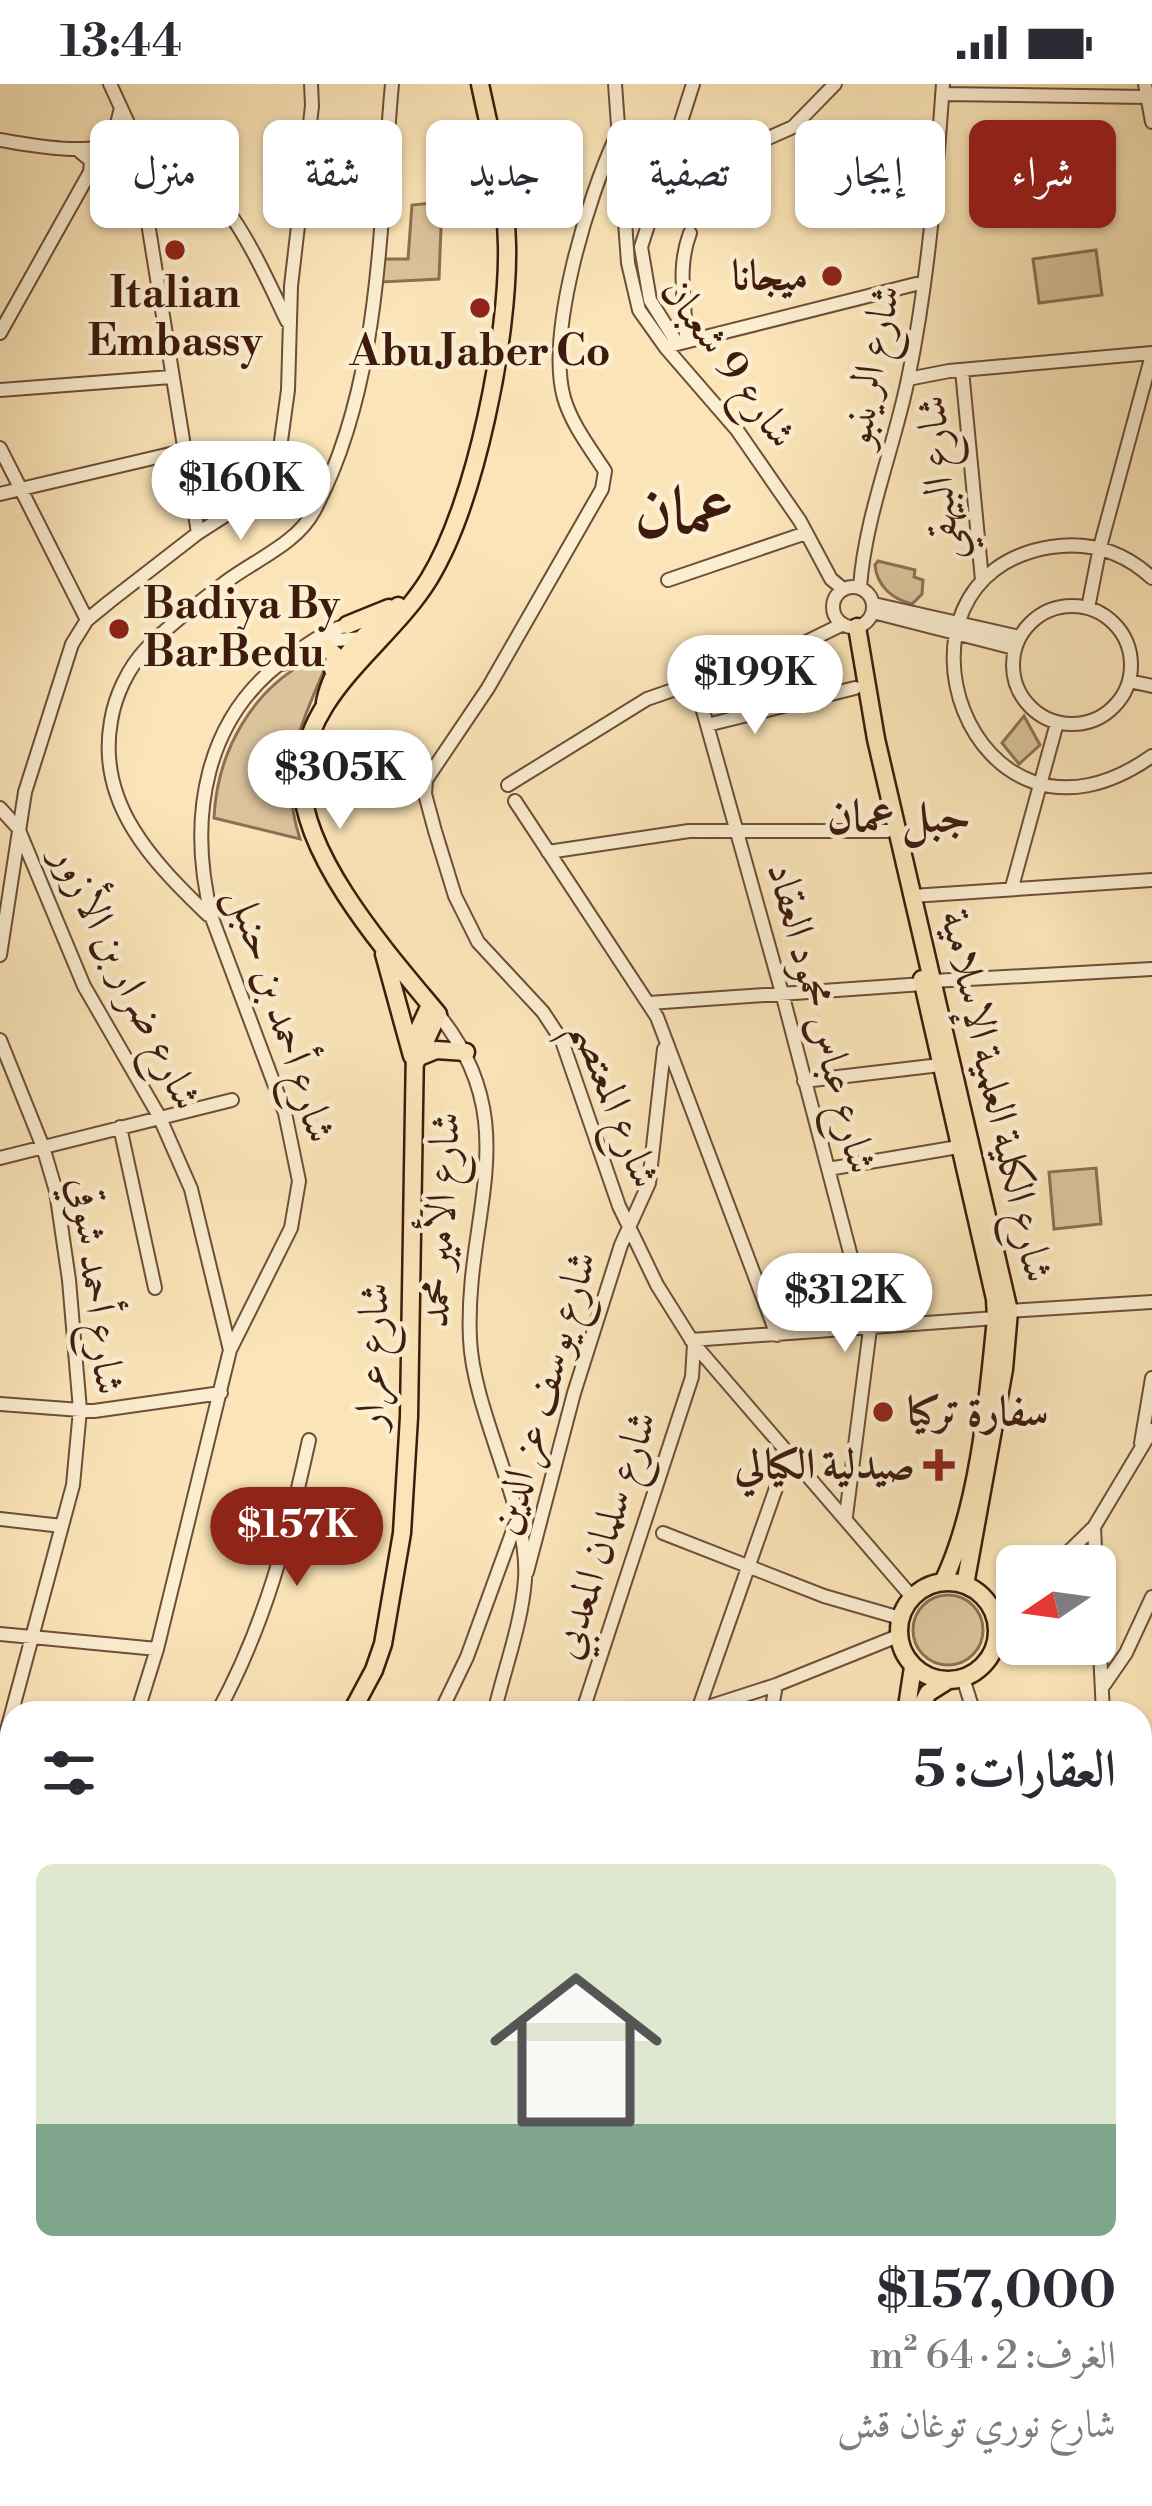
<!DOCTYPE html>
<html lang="ar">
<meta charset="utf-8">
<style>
:root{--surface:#fff;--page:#f7f7f7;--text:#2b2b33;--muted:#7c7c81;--accent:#8f2418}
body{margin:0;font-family:"Libre Bodoni",Amiri,serif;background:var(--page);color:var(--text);direction:rtl;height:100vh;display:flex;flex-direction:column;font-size:45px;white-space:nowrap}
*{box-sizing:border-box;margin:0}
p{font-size:39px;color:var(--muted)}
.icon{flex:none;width:66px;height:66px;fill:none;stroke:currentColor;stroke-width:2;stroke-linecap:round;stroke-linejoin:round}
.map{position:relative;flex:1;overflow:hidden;direction:ltr}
.panel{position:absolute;left:0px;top:1617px;width:1152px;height:807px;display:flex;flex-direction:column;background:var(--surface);border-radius:36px 36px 0 0;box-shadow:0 3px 9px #0004;direction:rtl}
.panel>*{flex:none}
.banner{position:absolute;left:36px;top:36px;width:1080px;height:108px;direction:rtl;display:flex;gap:24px}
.needle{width:78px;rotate:257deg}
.controls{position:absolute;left:996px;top:1461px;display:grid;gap:24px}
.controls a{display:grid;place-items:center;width:120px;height:120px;border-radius:18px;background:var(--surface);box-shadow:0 3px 9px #0004;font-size:60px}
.price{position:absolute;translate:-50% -102px;padding:0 27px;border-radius:42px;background:#fff;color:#222;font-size:39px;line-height:78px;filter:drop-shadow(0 3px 6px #0008)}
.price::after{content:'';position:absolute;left:50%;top:72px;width:36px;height:27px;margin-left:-18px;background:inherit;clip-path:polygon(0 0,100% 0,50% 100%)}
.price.current{background:var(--accent);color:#fff}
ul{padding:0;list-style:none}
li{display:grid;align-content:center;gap:24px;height:636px;padding:0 36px}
li span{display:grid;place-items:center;height:372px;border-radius:18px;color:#555}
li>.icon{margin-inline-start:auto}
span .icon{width:216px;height:216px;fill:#fffc;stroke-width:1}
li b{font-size:51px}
h2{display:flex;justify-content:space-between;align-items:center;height:144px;padding:0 36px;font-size:51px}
.pill{padding:0 42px;border-radius:18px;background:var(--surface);box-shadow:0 3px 9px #0004;font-size:42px;line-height:108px}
.pill.current{background:var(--accent);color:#fff}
.status{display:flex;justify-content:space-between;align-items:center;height:84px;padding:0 60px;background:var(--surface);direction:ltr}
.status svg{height:33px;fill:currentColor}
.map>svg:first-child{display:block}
</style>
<div class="status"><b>13:44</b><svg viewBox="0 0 49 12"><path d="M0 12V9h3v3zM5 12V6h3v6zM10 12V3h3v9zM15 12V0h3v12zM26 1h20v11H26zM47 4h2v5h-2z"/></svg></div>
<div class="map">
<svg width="1152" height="2422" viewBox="0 0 1152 2422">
<rect width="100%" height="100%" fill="#fbe5b8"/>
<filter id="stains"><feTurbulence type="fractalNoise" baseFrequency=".00167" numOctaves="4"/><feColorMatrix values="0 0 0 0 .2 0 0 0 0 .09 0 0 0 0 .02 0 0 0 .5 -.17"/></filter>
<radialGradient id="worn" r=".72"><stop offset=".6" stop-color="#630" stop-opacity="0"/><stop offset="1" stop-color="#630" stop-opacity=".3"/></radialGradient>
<!-- green -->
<path fill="#dbc39b" stroke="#8c6f54" stroke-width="3" d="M442,118L439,195L382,198L384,175H408L412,121Z
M1096,166L1102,211L1039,219L1033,175Z
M878,477L915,486L914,493L923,496L922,510L912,520C892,515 877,502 875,481Z
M314,574L326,582C299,645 278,687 300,755L214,734C217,667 253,603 314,574Z
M1024,632L1040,661L1019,680L1002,659Z
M1096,1084L1101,1140L1054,1145L1049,1088Z
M913 1546a35 35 0 1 1 70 0a35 35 0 1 1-70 0Z"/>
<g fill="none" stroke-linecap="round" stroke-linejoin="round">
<!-- major-tunnel -->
<path stroke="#d5bd96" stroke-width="16" stroke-dasharray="16 8" stroke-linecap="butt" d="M620,2422L630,2412
M640,2422L651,2412"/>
<defs>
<path id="minor" d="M110,0L134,52L198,449
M615,0L628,179L639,226L666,264L737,346L800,437L831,495L843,505
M1145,0L1152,38
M942,10L1147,13
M616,53C588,113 546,250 564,314C572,341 590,364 605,387L602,405L488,604L426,696L425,710L435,747L455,812L478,858L543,928L562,957L619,1122L657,1201L694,1260L912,1513
M0,56C25,60 50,65 75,65C97,66 119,59 141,63C218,78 257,175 287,237
M100,62L116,44L121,24
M661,102L793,43L835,0
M0,249L90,88L91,77L78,66
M686,257C686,219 676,186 690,149
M677,259L650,216L641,163L693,0
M669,262L924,198
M962,286L982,496
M908,295L949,287L1152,269
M0,306L171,293
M0,364L87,536
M0,410L183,367
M1152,494C1124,468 1090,457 1051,463C866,492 970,801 1152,672
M668,496L806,449
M833 523a20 20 0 1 1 40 0a20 20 0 1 1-40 0Z
M860,503C865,433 894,364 908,295C928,199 936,98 943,0
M874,520L1019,553
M1013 581a59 59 0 1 1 118 0a59 59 0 1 1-118 0Z
M1088,524L1100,463L1152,271
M873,528L1014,564
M320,557L365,554
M1129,597L1152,602
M695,598L782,909L870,1245L846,1432
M707,641L855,604
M508,701L647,615L794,564L843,540
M515,717L657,933L777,1251
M0,724L18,744L84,902L159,1032L191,1105L230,1266
M548,768L689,747H887
M1012,803L1057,639
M912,812L1152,796
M208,831C153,778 96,720 111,637C115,612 128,584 146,565C168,542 197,520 223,500C252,477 296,461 314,427C382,299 379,141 392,0
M0,871L25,708L72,560L87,536L109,518L198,449L248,417L262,403L280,364L288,306L291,202L312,22L311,0
M933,897L1152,885
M649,919L923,900
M438,930C528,1041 464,1131 470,1255C473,1329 530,1425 525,1495C522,1539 504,1586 494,1629
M0,956L43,1063L56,1107L69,1196L80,1326L73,1401L0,1672
M804,997L940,981
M120,1043L155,1204
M0,1074L232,1016
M828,1085L958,1063
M1009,1227L1152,1218
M691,1256L996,1234
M0,1320L94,1327L221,1309
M1141,1359L1152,1294
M0,1435L62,1442
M1094,1443L1103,1629
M663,1449L824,1512L900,1534
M1054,1482L1094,1443L1152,1346
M527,1488L574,1309L621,1161L649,1099L664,965
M993,1527L1017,1510
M0,1550L157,1565
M963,1594L974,1629
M1104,1601L1126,1569L1152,1513
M698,1626L788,1370
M137,1629L157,1565L230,1266L291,1144L299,1097L285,1029L212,834C187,735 203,630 293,570C310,559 329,544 350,541
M217,1629C265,1542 288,1452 309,1356
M440,1629L467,1573L515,1441
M582,1629L692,1293L694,1260
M689,1629L776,1601L898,1552
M771,1629L776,1601
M0,1786L12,1787
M1140,1946L1152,1996
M0,1970H12
M0,2195L12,2187
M0,2328L12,2308
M84,2412L87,2422
M281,2412L283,2422
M373,2412L374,2422
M566,2412L581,2422
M708,2412L722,2422
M753,2412L756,2422
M1008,2412L1048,2414
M602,2422L610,2412
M658,2422L677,2412
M986,2422L987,2412"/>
<path id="major" d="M347,541L389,524
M857,543L876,655L1009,1227L1004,1285L965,1501
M284,577L327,564L335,571L333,586
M325,618C334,574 366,550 398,522
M384,870L412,972
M922,895L995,1215L996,1234C988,1316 979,1423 943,1498
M419,973L436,966L466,968
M415,980L438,930C390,872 303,775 302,698C301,610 388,562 429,495C476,418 509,252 507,161C506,107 491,53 480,0
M899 1547a49 49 0 1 1 98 0a49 49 0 1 1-98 0Z
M351,1629L374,1586L383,1560L402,1449L409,1333L415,963L417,949L430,921
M906,1629L913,1583
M918,1629L928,1609L947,1597
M735,2412L739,2422
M1043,2412L1078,2422
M1117,2412L1152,2418
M196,2422L197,2412
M212,2422L213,2412"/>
</defs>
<!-- minor casing -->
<use href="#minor" stroke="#6d4e38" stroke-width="16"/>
<!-- major casing -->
<use href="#major" stroke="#3e1b0d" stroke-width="21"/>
<!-- minor -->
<use href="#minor" stroke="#fceed1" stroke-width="12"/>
<!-- major -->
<use href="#major" stroke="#fbe5b8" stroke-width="16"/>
</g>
<!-- markers -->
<g fill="#8f2418" stroke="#fceed1" stroke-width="4.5">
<circle cx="175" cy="166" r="12"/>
<circle cx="832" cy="192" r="12"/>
<circle cx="480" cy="224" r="12"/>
<circle cx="119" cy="545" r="12"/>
<circle cx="883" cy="1328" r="12"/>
<path d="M933 1363h12v12h12v12h-12v12h-12v-12h-12v-12h12z"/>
</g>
<g text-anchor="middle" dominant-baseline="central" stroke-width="9" stroke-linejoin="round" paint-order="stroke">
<!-- poi labels -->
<g font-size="42" font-weight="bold" fill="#3e1b0d" stroke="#fceed1" text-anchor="end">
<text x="808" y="192">ميجانا</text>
<text x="175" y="210" text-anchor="middle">Italian<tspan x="175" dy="48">Embassy</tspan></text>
<text x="480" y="268" text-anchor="middle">Abu Jaber Co</text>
<text x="143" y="521" text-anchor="start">Badiya By<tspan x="143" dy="48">BarBedu</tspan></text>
<text x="907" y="1328" text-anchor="start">سفارة تركيا</text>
<text x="915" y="1381">صيدلية الكيالي</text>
</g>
<!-- street labels -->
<g font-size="42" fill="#3e1b0d" stroke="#fceed1">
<text transform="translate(728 279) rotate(54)">شارع 9 شعبان</text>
<text transform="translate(872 282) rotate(-79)">شارع الرينبو</text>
<text transform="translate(939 394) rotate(-95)">شارع البيهقي</text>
<text transform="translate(126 894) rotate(64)">شارع ضرار بن الأزور</text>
<text transform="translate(281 931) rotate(72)">شارع أحمد بن حنبل</text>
<text transform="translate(821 934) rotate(75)">شارع عباس محمود العقاد</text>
<text transform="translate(996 1012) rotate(77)">شارع الكلية العلمية الإسلامية</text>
<text transform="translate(615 1020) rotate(69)">شارع المعتصم</text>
<text transform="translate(441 1136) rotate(-87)">شارع الأمير محمد</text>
<text transform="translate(96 1202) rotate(83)">شارع أحمد شوقي</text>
<text transform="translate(373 1272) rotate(-88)">شارع عرار</text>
<text transform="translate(544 1309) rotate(-74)">شارع يوسف عز الدين</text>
<text transform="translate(605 1451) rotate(-72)">شارع سلمان المعدبي</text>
</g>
<!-- neighbourhood labels -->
<g font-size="45" font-weight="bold" fill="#3e1b0d" stroke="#fceed1">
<text x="899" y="733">جبل عمان</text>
</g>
<!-- town labels -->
<g font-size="66" font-weight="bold" fill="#3e1b0d" stroke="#fceed1">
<text x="684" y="429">عمان</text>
</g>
</g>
<rect width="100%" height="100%" filter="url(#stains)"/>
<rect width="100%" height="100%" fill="url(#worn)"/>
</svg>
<div class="controls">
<a><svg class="needle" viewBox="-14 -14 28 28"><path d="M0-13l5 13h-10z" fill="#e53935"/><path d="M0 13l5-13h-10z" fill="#7c7c81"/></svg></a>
</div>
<b class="price" style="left:241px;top:459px">$160K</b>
<b class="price" style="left:755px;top:653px">$199K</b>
<b class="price" style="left:340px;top:748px">$305K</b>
<b class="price" style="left:845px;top:1271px">$312K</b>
<b class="price current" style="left:297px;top:1505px">$157K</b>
<div class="banner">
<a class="pill current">شراء</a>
<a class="pill">إيجار</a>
<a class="pill">تصفية</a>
<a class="pill">جديد</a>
<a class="pill">شقة</a>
<a class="pill">منزل</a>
</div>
<section class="panel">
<h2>العقارات: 5<svg class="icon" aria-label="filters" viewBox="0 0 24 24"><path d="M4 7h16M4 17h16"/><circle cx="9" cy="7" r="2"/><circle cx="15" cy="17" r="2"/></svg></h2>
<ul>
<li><span style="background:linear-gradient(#dfe7d0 70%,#7fa58c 0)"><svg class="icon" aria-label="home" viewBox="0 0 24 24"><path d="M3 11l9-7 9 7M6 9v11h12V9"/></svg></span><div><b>$157,000</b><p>الغرف: 2 · 64 m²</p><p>شارع نوري توغان قش</p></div></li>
</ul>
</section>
</div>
